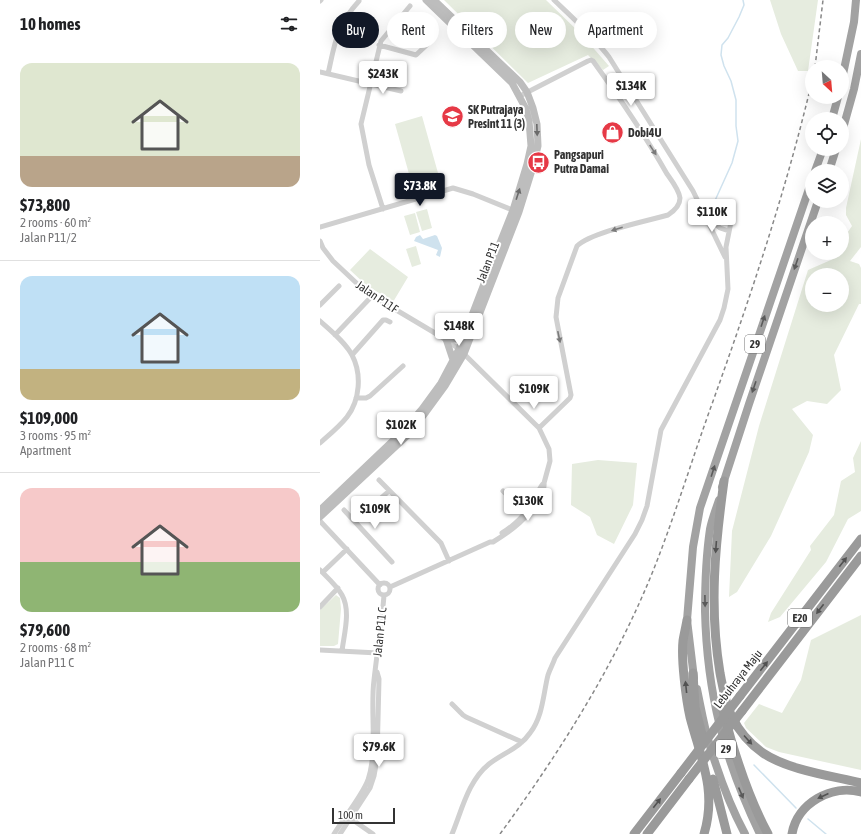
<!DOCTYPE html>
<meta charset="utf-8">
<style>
:root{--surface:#fff;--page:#f6f6f6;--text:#202124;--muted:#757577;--line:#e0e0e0;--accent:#111827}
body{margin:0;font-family:"Asap Condensed",sans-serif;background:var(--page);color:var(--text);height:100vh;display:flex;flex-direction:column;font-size:15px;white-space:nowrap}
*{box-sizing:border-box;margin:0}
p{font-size:13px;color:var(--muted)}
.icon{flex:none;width:22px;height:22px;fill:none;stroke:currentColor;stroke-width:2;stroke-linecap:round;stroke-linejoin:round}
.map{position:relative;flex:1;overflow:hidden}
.drawer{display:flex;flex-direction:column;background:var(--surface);width:320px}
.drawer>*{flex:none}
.guide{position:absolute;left:12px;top:12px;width:380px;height:36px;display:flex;gap:8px}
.needle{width:26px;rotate:154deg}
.fabs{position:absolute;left:485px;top:60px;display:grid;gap:8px}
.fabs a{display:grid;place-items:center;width:44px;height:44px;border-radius:50%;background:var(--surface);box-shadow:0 4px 16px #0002;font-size:20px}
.scale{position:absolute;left:12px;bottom:10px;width:63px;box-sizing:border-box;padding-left:4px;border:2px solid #333;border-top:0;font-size:11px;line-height:14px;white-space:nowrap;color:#333;-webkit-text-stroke:3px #fff;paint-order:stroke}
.price{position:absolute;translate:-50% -34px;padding:0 9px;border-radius:4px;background:#fff;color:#222;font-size:13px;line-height:26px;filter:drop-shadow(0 1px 2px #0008)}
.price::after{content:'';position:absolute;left:50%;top:24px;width:12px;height:9px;margin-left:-6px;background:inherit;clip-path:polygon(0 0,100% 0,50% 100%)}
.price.current{background:var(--accent);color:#fff}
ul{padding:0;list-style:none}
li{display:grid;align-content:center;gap:8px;height:212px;padding:0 20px}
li+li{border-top:1px solid var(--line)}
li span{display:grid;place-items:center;height:124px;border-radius:12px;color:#555}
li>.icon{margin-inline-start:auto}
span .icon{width:72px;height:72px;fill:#fffc;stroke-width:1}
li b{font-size:17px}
h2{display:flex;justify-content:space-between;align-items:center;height:48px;padding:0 20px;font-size:17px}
.tag{padding:0 14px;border-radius:18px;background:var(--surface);box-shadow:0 4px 16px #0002;font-size:14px;line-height:36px}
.tag.current{background:var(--accent);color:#fff}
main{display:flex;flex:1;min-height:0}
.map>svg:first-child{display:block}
</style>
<main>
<section class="drawer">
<h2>10 homes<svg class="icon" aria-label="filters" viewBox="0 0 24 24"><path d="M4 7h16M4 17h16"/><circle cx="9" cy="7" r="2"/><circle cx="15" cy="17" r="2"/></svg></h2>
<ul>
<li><span style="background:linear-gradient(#dfe7d0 75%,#b9a48a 0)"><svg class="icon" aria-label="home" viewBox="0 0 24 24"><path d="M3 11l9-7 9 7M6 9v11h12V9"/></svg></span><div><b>$73,800</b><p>2 rooms · 60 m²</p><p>Jalan P11/2</p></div></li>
<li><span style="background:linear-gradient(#bfe0f5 75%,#c2b280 0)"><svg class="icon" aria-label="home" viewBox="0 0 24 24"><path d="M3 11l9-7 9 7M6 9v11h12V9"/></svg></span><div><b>$109,000</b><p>3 rooms · 95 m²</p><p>Apartment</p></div></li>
<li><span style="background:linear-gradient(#f6c9c9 60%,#8fb573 0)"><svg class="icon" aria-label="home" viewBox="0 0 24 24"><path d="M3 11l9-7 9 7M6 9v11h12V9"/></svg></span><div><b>$79,600</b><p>2 rooms · 68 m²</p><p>Jalan P11 C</p></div></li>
</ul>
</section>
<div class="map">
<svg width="541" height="834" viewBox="0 0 541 834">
<rect width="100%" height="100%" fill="#fff"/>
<!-- green -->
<path fill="#e6ecdf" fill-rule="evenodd" d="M124,0H226L261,34L289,66L283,70L268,55L208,83Z
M450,0H498L488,71H478L461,34Z
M102,116L118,173L91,181L75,124Z
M541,139V247L530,261L539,264L541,268V304H539L514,355L521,390L507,404L487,401L472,409L493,435L489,452L451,536L417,592L409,597L412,531L439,426L488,270L520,256V253H522L523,239L532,226L526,215V208ZM492,275H522V305H492Z
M107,209L112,228L102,231L96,212Z
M95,213L100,232L90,235L84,216Z
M96,246L101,264L92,267L86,249Z
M50,249L88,277L73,302L45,284L30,270Z
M541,441V511L528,519L506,562L460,617L448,622L451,613L491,550L490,546L514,515L521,481L535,472L533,458Z
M278,460L317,463L313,505L294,544L277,535L270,517L251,505L252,464Z
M16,595L20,598L21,609L18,644L14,646H0V610Z
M541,615V770L459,752L446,747L426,728L424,723L439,704L462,713L481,680L491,640Z"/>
<!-- water -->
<path fill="#cfe2ee" d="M100,235L103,239L115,235L117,236L122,248L120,257L116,255L118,250L94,241L96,237Z"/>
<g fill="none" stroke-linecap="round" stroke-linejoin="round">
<!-- stream -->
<path stroke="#cfe2ee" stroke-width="1.5" d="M393,205L412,163L418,141L416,126V100L411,81L404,66L401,55L402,45L408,38L419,17L424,5L423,0
M434,765L476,808
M488,819L506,834"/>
<!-- minor -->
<path stroke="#d0d0d0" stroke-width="5" d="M234,0C253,18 273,36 289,57L373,191L405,257
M0,1L1,0
M59,45L96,55L112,40
M0,72L81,91
M8,74C15,43 16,26 39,1
M200,96L268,61L271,60L273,61C299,97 325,135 347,174C352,181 359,190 360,198C360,206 354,211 348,215C327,221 272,232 257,246L238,298L236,317L251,395L250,398L219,428
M63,209L49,165L41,124L61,41L90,6
M386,216C400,221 402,222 413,212
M390,219L400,228L409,231
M0,227L133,188L153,194L195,211
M0,241L3,248L13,261L46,292L120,336L139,349L219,428L229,449L230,461L224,483C225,488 222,493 220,498C208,518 193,530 173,542H170L70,587
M0,305L19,286
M0,321C11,331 25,342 32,355C42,374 40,400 27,417C19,427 9,435 0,443
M15,335L52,296
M32,355L63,320H66L70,322
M36,398H46L50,396L83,366
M59,480L121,543L129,561
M183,491L205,513
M24,510L72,562
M0,521L60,585
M35,521L69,491
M182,533C195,525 205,515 213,502C217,496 219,487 224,483
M0,570C8,578 17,586 22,595C31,611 24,634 22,651
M3,572L27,549
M58 589a6 6 0 1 1 12 0a6 6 0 1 1-12 0Z
M0,607L18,588
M0,650L58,653
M132,704L143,715L146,717L202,742
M30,818L53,834
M14,834C23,819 42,796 48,780C58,750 50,711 54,680C57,652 62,623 64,595
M20,834L50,788L54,776L57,759L59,679L57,672
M132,834C142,810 148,781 169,764C183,753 200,748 210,733C223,716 223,695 228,675C230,669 233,664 235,658L315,534L322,520L327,506L341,430L400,320L404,308L408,289L406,247L413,212"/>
<!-- secondary -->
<path stroke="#bdbdbd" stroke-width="7" d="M133,360L126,339H137L144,335
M0,510L82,432L102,409L121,383L139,349L172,263L193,210L207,164L211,146L209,121L206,109L192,83L106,0
M0,517L87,436L106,412L125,386L144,354L199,212L213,167L218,146L217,124L213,108L207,92L200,82L114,0"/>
<!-- trunk -->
<path stroke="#a2a2a2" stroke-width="8" d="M522,79L534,22L536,0
M512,119L518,97
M522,132L534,89L541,54
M495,171L503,149
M509,171L516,149
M402,487L429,404L498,201
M399,500C396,509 392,519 390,529C386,556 385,584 385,611C387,694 404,759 440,834
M374,678L367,620L373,547L380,508L492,180
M377,689C381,708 384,727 390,746C399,776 410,806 425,834"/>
<!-- motorway -->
<path stroke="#9a9a9a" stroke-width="9" d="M404,481C395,546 389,607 400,673C403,688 405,703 412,717C419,731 430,744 443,753C468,770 512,776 541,783
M367,620C366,627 364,634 363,641C361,659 366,699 370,717C381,759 397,791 384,834
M373,673L375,707L384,742
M420,696L541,539
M403,710C414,753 427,795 448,834
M422,711L541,556
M393,779L407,834
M314,834L361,773
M327,834L369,779
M472,834C477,803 512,784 541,792"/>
<!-- rail -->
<path stroke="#888" stroke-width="1.5" stroke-dasharray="4 3" stroke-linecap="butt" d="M495,67L503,0
M180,834C240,752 295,665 333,571C355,516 372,459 392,404C430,298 466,191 492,81"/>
<!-- motorway-bridge -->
<path stroke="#9a9a9a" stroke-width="9" d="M361,773L420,696
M369,779L422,711"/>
</g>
<!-- one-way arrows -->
<defs><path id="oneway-solid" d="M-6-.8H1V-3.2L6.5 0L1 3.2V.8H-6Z"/></defs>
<g fill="#6a6a6a">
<use href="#oneway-solid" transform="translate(217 130) rotate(88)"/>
<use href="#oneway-solid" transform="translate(198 194) rotate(-72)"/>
</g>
<g fill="#7a7a7a">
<use href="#oneway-solid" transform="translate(333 150) rotate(57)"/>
<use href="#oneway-solid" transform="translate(297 229) rotate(162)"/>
<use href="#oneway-solid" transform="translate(239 337) rotate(78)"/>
</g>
<g fill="#5a5a5a">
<use href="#oneway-solid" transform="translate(476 264) rotate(109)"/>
<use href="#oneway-solid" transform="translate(443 321) rotate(-71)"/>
<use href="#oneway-solid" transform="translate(434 387) rotate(109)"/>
<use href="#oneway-solid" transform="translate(393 471) rotate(-72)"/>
<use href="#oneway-solid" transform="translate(385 601) rotate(89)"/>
<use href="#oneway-solid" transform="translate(421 793) rotate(67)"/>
</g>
<g fill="#525252">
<use href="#oneway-solid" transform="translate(396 547) rotate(94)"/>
<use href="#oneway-solid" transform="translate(523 562) rotate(-52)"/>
<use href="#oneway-solid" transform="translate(500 609) rotate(127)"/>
<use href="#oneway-solid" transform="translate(444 666) rotate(-52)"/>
<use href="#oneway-solid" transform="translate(366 687) rotate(-96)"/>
<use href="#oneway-solid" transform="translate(428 740) rotate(48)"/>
<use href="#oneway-solid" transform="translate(503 796) rotate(155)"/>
<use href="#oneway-solid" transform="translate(337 803) rotate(-52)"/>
</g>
<!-- icons -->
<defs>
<symbol id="school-disc" viewBox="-11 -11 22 22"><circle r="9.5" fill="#e63946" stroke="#fff"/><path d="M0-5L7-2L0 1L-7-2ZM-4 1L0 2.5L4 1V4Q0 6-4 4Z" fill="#fff"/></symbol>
<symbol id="shop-disc" viewBox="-11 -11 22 22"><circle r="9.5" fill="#e63946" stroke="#fff"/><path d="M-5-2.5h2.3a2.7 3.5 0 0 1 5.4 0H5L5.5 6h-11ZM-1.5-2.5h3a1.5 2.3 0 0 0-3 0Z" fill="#fff"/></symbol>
<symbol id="bus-disc" viewBox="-11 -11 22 22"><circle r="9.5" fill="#e63946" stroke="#fff"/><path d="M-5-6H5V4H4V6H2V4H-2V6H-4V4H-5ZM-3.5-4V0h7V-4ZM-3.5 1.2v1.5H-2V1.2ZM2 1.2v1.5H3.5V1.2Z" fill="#fff"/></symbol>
</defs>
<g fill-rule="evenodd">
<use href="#school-disc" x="120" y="104" width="25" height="25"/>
<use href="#shop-disc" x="280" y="120" width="25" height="25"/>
<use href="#bus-disc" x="206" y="150" width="25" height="25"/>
</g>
<g text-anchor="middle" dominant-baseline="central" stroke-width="4" stroke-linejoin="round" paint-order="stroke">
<!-- shield labels -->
<g fill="#fff" stroke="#707070" stroke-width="1">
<rect x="425" y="335" width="20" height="18" rx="3"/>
<rect x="468" y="609" width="24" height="18" rx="3"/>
<rect x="396" y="740" width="20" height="18" rx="3"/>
</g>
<g font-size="11" font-weight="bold" fill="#333">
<text x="435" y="344">29</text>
<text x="480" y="618">E20</text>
<text x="406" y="749">29</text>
</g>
<!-- poi labels -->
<g font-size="12" font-weight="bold" fill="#333" stroke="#fff" text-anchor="start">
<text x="148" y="110">SK Putrajaya<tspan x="148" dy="14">Presint 11 (3)</tspan></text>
<text x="308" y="133">Dobi4U</text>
<text x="234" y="155">Pangsapuri<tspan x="234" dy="14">Putra Damai</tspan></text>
</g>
<!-- street labels -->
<g font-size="12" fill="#333" stroke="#fff">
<text transform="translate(168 262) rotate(-69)">Jalan P11</text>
<text transform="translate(57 297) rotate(34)">Jalan P11F</text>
<text transform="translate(60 632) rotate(-84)">Jalan P11 C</text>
<text transform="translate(418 679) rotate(-52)">Lebuhraya Maju</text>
</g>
</g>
</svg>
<div class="fabs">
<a><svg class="needle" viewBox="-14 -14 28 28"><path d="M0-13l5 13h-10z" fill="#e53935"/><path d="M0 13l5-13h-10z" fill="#757577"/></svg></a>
<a><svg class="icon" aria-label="locate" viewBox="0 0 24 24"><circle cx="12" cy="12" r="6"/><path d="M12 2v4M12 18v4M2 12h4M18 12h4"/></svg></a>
<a><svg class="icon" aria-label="layers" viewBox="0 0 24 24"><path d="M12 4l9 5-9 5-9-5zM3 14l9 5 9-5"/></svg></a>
<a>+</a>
<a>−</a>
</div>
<div class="scale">100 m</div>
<b class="price" style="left:63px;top:95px">$243K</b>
<b class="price" style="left:311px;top:107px">$134K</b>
<b class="price current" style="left:100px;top:207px">$73.8K</b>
<b class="price" style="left:392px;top:233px">$110K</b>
<b class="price" style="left:139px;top:347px">$148K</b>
<b class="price" style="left:214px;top:410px">$109K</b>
<b class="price" style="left:81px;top:446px">$102K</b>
<b class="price" style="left:208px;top:522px">$130K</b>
<b class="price" style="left:55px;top:530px">$109K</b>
<b class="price" style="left:59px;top:768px">$79.6K</b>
<div class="guide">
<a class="tag current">Buy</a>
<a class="tag">Rent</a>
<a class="tag">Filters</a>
<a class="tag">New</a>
<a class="tag">Apartment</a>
</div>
</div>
</main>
